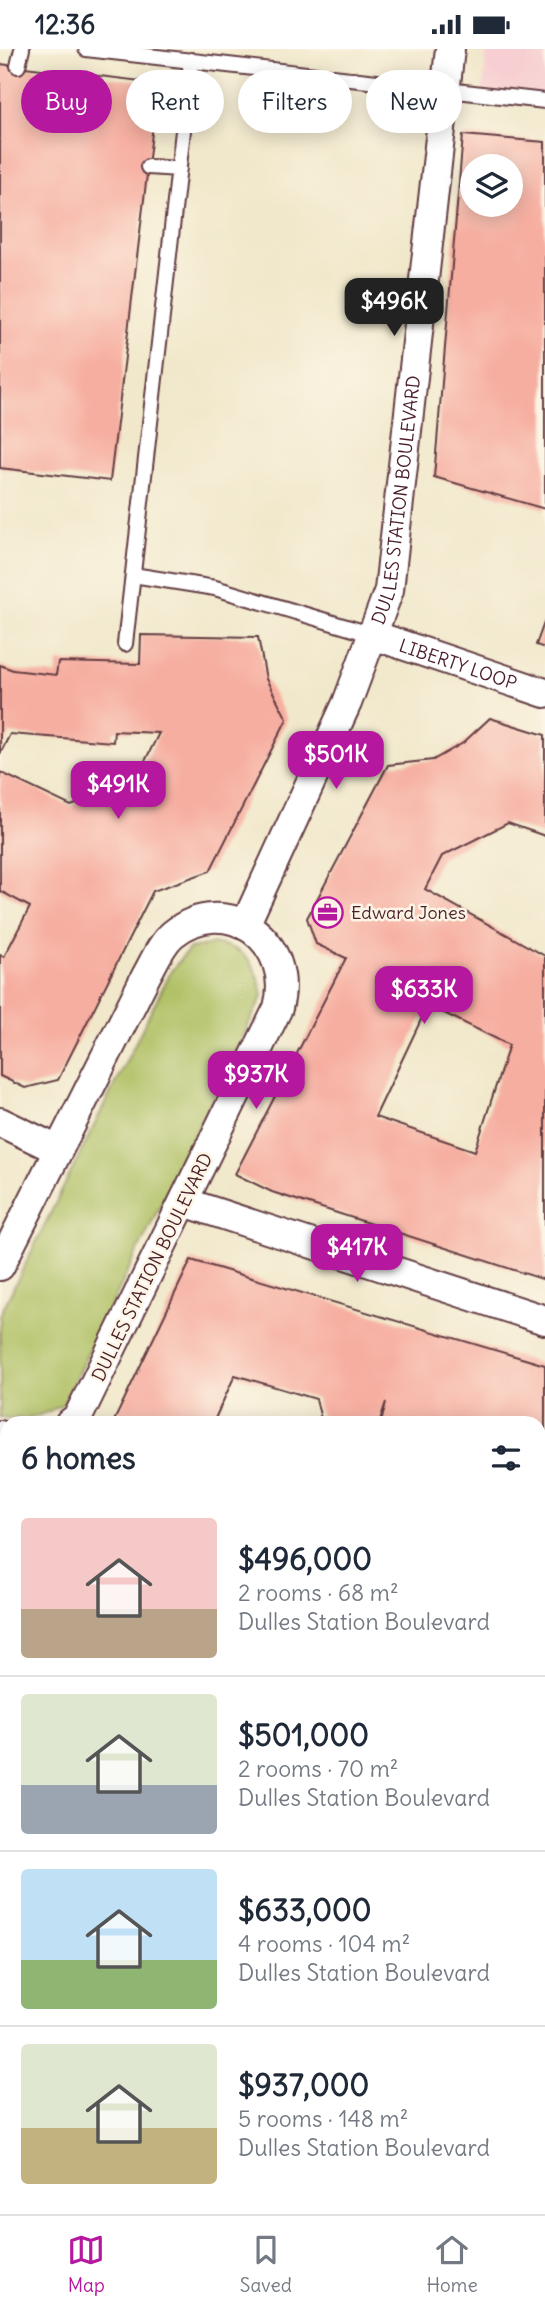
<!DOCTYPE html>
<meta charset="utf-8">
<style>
:root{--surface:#fff;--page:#f2f2f3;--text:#1f2937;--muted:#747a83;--line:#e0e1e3;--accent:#b5179e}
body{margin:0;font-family:Delius,sans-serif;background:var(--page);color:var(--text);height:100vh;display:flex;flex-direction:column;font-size:26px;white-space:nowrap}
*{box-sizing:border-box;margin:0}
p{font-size:23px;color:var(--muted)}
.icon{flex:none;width:38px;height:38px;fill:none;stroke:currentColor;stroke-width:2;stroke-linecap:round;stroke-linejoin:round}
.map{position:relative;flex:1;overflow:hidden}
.sheet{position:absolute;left:0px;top:1367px;width:546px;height:800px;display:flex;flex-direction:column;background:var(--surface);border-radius:21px 21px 0 0;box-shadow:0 4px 18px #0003}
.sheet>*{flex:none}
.top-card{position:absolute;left:21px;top:21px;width:504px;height:63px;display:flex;gap:14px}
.controls{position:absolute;left:460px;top:105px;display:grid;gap:14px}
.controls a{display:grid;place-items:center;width:63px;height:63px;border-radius:50%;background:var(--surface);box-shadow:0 4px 18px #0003;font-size:35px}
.price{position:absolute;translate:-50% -60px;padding:0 16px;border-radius:14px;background:var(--accent);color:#fff;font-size:23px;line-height:46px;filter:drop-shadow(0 2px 4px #0008)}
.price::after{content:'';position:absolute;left:50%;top:42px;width:21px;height:16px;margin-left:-10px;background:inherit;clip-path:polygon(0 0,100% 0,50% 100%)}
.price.selected{background:#222;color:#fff}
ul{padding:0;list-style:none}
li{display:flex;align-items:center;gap:21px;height:175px;padding:0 21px}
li+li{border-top:2px solid var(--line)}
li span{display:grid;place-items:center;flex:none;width:196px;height:140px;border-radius:7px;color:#555}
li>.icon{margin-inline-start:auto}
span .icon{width:84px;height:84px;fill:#fffc;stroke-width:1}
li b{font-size:30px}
h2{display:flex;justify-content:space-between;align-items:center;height:84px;padding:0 21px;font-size:30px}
.chip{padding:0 24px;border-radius:32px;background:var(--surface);box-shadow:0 4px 18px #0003;font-size:24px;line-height:63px}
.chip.selected{background:var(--accent);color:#fff}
.status{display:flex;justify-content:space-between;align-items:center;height:49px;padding:0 35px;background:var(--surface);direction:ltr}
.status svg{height:19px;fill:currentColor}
.menu{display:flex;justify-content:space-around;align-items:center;height:98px;border-top:2px solid var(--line);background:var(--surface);font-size:19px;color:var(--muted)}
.menu a{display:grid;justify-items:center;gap:4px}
.menu .selected{color:var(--accent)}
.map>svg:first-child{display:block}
</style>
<div class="status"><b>12:36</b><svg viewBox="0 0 49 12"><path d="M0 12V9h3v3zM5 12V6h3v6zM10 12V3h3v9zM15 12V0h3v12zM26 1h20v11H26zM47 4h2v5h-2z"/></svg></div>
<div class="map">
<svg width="545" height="2165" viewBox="0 0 545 2165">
<rect width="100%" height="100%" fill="#fcf5e5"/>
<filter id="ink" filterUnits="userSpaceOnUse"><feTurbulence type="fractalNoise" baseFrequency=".0143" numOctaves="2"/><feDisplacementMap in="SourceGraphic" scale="14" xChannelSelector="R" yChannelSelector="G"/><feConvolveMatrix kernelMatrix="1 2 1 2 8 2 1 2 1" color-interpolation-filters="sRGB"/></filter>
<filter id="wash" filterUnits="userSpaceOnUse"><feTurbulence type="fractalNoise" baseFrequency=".00686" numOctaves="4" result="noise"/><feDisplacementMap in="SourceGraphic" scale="28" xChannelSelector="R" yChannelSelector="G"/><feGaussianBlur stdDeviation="1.57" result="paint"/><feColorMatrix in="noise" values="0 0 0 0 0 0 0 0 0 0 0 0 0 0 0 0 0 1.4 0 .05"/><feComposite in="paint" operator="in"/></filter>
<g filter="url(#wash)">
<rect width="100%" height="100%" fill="#f1e8cb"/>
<!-- built -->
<path fill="#f7cfd2" d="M487,0H545V51L482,44Z"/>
<!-- green -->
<path fill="#afc063" stroke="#7c7047" stroke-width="2" d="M213,895C246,897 256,916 263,946L63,1355C41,1368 25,1372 0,1368V1266L171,922L189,900Z"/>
<!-- forest -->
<path fill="#8ba659" stroke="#6a6242" stroke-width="2" d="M7,2157V2160H330V2165H1Z"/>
<g id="blocks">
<!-- building -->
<path fill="#f6aea0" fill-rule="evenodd" d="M0,15L158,34L110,432L0,419Z
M463,86L545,93V460L434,428ZM472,117H511V156H472Z
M545,571V599L536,596Z
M141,586L258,588L266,630L287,670L210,822L153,842L58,1031L25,1039L0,1027V906L4,908L30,858L0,842V723L71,757L134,734L159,684L114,682L113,693L10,685L0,705V616L13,621L56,626L58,613L140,615Z
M490,669L545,686V787L508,774L442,807L425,840L545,907V1231L272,1143L235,1125L346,909L316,895L307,869L388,716L433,711L463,694ZM428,956L509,996L475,1102L375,1068Z
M191,1211L545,1316V1430L539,1446V1374H381L386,1353L379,1374H322L316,1350L235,1326L213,1374H113Z
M7,1481V1605L0,1591V1496Z
M0,1746L7,1750V1802L0,1817Z
M544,1922H545V1987L539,1986V1940Z
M539,2073L545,2075V2139L539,2137Z"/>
</g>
</g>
<g filter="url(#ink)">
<use href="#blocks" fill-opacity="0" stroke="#633d43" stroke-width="2"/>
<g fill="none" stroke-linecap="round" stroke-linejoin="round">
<defs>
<path id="lane" d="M86,0L545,52
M18,17L22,0
M148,118L179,120
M133,526L215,539L370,585
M125,595L191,11
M539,1580L545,1582
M539,2023L545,2025"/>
<g id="street">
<path id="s1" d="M370,585L545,644"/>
<path id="s2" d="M245,876L347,654L389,541L450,0"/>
<path d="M0,1073L58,1101"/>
<path d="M184,1153L545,1271"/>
<path d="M0,1217L146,927C154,913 161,895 173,885C227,841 296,893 278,959L78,1368L70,1374"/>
<path d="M0,1386L7,1389"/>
<path d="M539,1776L545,1758"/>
<path d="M0,1959L7,1945"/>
<path d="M410,2165L412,2160"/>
</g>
<path id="secondary" d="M0,1655L7,1658
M539,1836L545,1842"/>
</defs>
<!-- lane casing -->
<use href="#lane" stroke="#633d43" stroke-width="18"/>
<!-- street casing -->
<use href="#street" stroke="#633d43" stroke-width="32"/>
<!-- secondary casing -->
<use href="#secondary" stroke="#633d43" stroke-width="42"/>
<!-- lane -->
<use href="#lane" stroke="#fff" stroke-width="14"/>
<!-- street -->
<use href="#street" stroke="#fff" stroke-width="28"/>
<!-- secondary -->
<use href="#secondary" stroke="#f8e8c3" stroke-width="38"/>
</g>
</g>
<!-- icons -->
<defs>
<symbol id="office-ring" viewBox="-11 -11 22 22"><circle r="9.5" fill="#fcf5e5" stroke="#b5179e" stroke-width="1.5"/><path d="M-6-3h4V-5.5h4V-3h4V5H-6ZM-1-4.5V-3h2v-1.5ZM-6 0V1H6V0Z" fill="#b5179e"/></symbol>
</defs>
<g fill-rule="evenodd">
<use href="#office-ring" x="310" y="846" width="35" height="35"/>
</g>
<g text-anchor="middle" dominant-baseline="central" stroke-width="5" stroke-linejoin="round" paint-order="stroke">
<!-- street labels -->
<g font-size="18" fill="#4a1f2b" stroke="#fcf5e5">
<text stroke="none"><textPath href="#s2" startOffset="455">DULLES STATION BOULEVARD</textPath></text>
<text stroke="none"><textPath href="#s1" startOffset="93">LIBERTY LOOP</textPath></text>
<text transform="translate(152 1218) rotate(-64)">DULLES STATION BOULEVARD</text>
</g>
<!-- poi labels -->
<g font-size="18" fill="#4a1f2b" stroke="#fcf5e5" text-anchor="start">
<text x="351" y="863">Edward Jones</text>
</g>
</g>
</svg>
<div class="controls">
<a><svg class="icon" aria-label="layers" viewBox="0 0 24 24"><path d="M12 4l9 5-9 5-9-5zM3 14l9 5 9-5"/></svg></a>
</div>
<b class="price selected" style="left:394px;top:289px">$496K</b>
<b class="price" style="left:336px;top:742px">$501K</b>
<b class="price" style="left:118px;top:772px">$491K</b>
<b class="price" style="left:424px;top:977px">$633K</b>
<b class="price" style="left:256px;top:1062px">$937K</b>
<b class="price" style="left:357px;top:1235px">$417K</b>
<div class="top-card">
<a class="chip selected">Buy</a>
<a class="chip">Rent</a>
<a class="chip">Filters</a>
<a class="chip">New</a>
</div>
<section class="sheet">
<h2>6 homes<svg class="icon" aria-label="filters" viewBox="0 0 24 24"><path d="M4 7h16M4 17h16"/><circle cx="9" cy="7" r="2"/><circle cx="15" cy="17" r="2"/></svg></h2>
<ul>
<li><span style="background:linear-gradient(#f6c9c9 65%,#b9a48a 0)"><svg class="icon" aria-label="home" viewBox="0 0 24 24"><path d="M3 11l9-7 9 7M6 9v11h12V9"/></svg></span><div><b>$496,000</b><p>2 rooms · 68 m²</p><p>Dulles Station Boulevard</p></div></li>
<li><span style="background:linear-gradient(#dfe7d0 65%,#9aa5b1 0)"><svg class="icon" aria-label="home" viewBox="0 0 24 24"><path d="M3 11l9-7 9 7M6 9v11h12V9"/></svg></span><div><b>$501,000</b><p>2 rooms · 70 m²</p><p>Dulles Station Boulevard</p></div></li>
<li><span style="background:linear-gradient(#bfe0f5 65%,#8fb573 0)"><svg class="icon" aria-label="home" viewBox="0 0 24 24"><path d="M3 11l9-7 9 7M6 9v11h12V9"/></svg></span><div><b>$633,000</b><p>4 rooms · 104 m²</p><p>Dulles Station Boulevard</p></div></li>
<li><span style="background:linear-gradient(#dfe7d0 60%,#c2b280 0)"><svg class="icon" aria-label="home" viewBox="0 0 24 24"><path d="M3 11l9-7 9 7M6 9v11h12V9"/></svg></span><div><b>$937,000</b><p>5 rooms · 148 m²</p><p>Dulles Station Boulevard</p></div></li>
</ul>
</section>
</div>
<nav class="menu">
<a class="selected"><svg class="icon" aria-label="map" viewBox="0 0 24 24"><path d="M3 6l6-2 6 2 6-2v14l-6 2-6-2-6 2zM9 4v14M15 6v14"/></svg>Map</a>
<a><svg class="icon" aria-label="saved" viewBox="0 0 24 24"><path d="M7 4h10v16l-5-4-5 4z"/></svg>Saved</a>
<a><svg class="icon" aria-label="home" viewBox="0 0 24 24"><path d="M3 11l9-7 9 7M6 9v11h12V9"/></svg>Home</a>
</nav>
